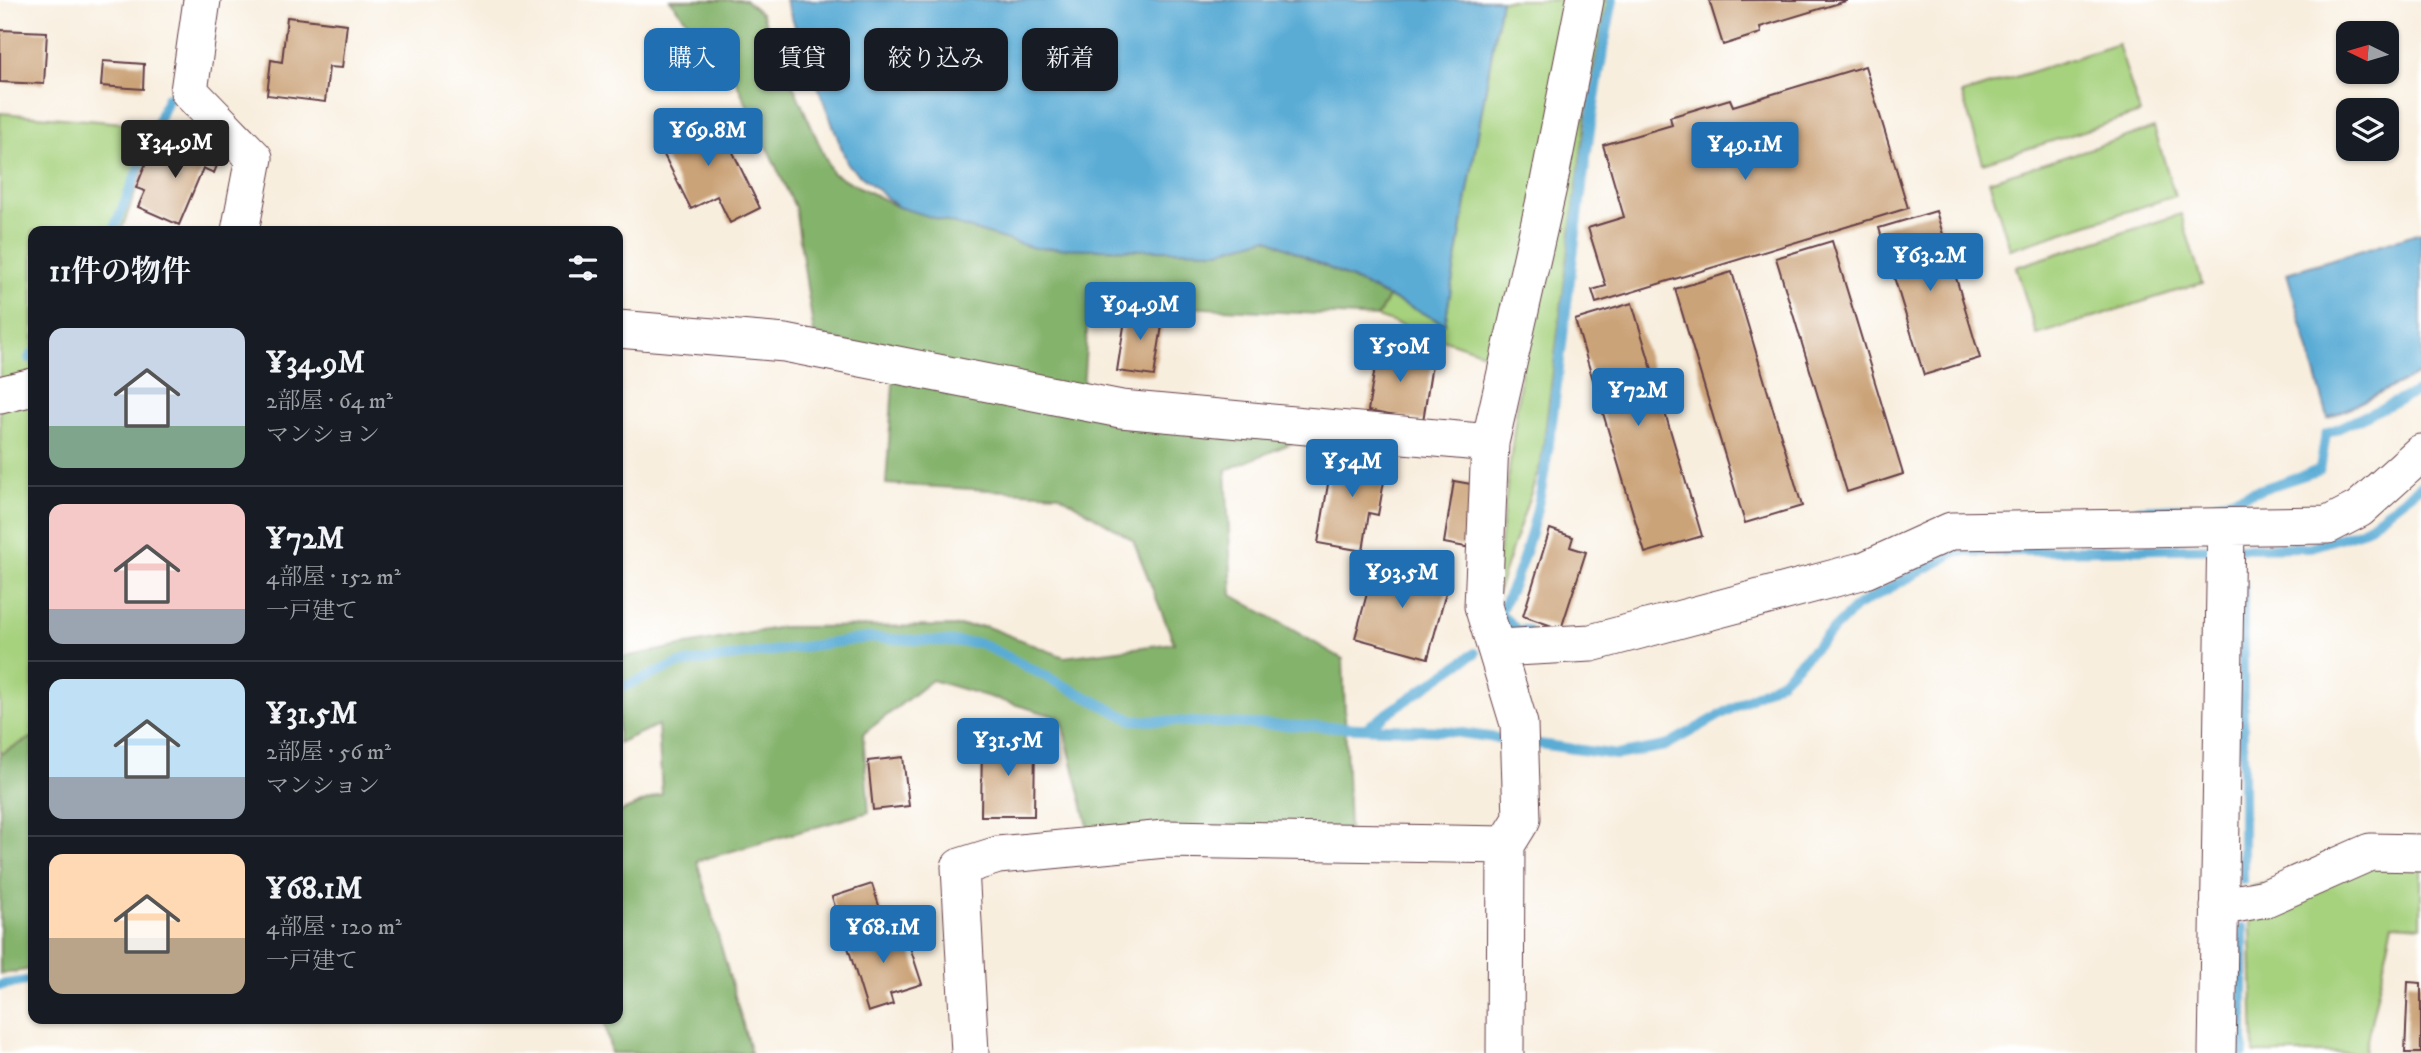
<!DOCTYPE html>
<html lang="ja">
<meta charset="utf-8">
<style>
:root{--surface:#171b24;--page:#242831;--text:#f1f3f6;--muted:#9ea1a6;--line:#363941;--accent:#1f6fb2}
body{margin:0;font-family:"IM FELL DW Pica","Noto Serif JP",serif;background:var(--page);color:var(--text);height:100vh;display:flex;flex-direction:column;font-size:26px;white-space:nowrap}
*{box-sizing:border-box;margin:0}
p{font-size:23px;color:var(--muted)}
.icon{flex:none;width:38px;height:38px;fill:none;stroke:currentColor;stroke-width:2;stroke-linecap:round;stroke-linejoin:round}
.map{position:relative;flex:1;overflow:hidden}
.side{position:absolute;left:28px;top:226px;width:595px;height:798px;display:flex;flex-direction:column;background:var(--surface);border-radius:14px;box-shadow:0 2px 5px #0004}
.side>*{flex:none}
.top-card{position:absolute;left:644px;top:28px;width:665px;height:63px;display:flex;gap:14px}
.needle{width:46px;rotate:275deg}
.fabs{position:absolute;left:2336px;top:21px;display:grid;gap:14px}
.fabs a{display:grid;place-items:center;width:63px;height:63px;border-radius:14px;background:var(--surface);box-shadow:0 2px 5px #0004;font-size:35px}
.price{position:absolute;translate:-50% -60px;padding:0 16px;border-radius:7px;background:var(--accent);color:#fff;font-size:23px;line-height:46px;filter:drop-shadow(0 2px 4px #0008)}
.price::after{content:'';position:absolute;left:50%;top:42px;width:21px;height:16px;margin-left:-10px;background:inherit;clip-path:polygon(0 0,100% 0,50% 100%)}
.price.selected{background:#222;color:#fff}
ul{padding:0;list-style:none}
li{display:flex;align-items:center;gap:21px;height:175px;padding:0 21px}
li+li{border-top:2px solid var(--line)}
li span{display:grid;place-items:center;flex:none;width:196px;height:140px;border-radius:14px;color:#555}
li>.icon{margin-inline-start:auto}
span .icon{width:84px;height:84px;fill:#fffc;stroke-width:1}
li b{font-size:30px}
h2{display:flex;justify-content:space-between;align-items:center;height:84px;padding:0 21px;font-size:30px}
.tag{padding:0 24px;border-radius:14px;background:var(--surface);box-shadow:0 2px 5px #0004;font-size:24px;line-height:63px}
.tag.selected{background:var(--accent);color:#fff}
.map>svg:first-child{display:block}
</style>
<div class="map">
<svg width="2421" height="1053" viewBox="0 0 2421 1053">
<rect width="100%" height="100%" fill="#fff"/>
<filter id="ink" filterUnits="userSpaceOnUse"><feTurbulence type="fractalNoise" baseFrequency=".0143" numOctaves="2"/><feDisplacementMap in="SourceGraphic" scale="14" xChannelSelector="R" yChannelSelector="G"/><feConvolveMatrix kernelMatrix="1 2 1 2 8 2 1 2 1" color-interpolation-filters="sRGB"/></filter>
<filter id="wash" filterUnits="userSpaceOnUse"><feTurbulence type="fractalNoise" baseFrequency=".00686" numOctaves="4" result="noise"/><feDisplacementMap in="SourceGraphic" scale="28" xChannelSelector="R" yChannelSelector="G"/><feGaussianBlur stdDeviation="1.57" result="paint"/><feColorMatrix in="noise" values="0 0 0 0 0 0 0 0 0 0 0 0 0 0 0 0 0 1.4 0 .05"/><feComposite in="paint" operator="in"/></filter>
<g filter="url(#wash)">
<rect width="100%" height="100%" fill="#f8eede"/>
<!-- green -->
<path fill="#a6d17d" stroke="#787854" stroke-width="2" d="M1501,0H1608L1589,92L1541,463L1492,608L1522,366L1377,317L1388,297L1445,323Z
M2118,44L2140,113L1983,163L1962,94Z
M0,113L160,126L121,231H33V737L0,754Z
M2154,128L2175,196L2010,249L1989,181Z
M2181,214L2202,283L2037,335L2016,267Z
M2421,843V926L2393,924L2364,1053H2254L2250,887Z"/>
<!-- forest -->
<path fill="#84b36c" stroke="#67694c" stroke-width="2" d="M670,0H745L761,13L832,173L898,207L1219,251L1267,238L1388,297L1377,317L1089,302L1083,388L1309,436L1226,470L1232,595L1343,659L1349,831L1091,838L1061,718L932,680L863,734L869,812L697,861L751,1053H611L604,1019L618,1018V813L662,794L658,725L618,743V658L782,627L985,626L1064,657L1174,643L1133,540L1058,494L886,484L895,356L814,334L795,207L735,79Z
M33,737V969L0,974V754Z"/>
<!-- water -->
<path fill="#5aacd5" stroke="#526680" stroke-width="2" d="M785,0H1501L1445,324L1267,238L1219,251L1034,248L898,207L848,165Z
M2421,232V373L2328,418L2287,273Z"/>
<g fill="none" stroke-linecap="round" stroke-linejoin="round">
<!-- stream -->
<path stroke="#5aacd5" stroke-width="10" d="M113,231L168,97
M29,358L33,353
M2138,510L2207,507L2320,470L2326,434L2421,390
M1527,630H1517L1499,613C1544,533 1551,426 1563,336C1577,223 1590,111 1613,0
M618,689L678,664L868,638L980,643L1132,720L1447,731L1617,755L1665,746L1781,681L1857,606L1955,552L2310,547L2362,531L2421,486
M1366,728L1475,653
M2243,880V585
M0,985L33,980
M2243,1053V928"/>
</g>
<g id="blocks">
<!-- building -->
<path fill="#cba378" d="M1709,0H1846V1L1760,27L1761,33L1723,45Z
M287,17L347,24L342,68L329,67L325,102L267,95L271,60L282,62Z
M0,30L47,32L44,84L0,82Z
M103,61L144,64L143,89L101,86Z
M1865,66L1908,208L1596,303L1592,290L1606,286L1588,228L1624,217L1603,145L1672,125L1670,117L1730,99L1733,106Z
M714,113L760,208L730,223L717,196L691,209L657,141Z
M210,140L225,146L214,173L203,168L179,225L138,207L145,191L136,188L148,158L161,164L170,142L203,155Z
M1936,211L1980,358L1924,375L1879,228Z
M1832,241L1903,474L1847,492L1776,258Z
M1732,272L1802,506L1745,523L1675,289Z
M1632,303L1702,536L1645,553L1575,320Z
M1127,307L1164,313L1154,376L1117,371Z
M1378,348L1433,358L1423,421L1368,411Z
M1334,449L1388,459L1378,515L1369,513L1363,551L1318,543Z
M1454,481L1482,486L1471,548L1444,543Z
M1550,529L1573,537L1570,547L1586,552L1561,629L1523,616Z
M1384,563L1449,581L1428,658L1355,638L1372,575L1380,577Z
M982,739H1035L1034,816H981Z
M903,757L909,806L873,810L868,761Z
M872,884L883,918L843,931L832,897Z
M895,921L901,940L907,938L922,984L890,994L893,1004L868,1012L847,944L860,940L858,933Z
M2408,982L2421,983V1053H2405Z"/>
</g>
</g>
<g filter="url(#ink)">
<use href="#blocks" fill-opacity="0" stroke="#643e46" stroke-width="2"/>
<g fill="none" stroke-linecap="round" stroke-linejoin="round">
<defs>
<path id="street" d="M202,0L189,91L254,158L240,231
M618,329L785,343L1121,409L1490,443
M0,395L33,387
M1498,648L1591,643L1865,570L1951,531L2328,525L2359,509L2421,453
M2219,907L2266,898L2370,852L2421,853
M970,1053L960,867L998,855L1165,839L1506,845L1522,819L1519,724L1483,606L1490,443L1548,187L1585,0
M1505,1053L1506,845
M2217,1053L2226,528"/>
</defs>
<!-- street casing -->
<use href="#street" stroke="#643e46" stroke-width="39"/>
<!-- street -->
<use href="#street" stroke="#fff" stroke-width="37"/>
</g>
</g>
</svg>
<div class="fabs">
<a><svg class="needle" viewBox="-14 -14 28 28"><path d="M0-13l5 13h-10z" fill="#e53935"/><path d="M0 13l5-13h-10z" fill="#9ea1a6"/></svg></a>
<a><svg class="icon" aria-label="layers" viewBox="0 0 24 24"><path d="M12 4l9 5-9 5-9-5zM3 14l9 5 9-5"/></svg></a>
</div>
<b class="price" style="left:708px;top:168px">¥69.8M</b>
<b class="price selected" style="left:175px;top:180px">¥34.9M</b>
<b class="price" style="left:1745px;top:182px">¥49.1M</b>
<b class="price" style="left:1930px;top:293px">¥63.2M</b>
<b class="price" style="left:1140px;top:342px">¥94.9M</b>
<b class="price" style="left:1400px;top:384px">¥50M</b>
<b class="price" style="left:1638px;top:428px">¥72M</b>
<b class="price" style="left:1352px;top:499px">¥54M</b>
<b class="price" style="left:1402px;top:610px">¥93.5M</b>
<b class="price" style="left:1008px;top:778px">¥31.5M</b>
<b class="price" style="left:883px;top:965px">¥68.1M</b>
<div class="top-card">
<a class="tag selected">購入</a>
<a class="tag">賃貸</a>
<a class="tag">絞り込み</a>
<a class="tag">新着</a>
</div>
<section class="side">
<h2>11件の物件<svg class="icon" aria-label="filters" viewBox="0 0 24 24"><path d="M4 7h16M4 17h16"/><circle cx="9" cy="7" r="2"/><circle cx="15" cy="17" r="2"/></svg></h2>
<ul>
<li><span style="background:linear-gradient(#c9d6e8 70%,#7fa58c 0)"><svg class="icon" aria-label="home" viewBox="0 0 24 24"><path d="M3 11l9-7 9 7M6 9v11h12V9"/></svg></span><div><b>¥34.9M</b><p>2部屋 · 64 m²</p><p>マンション</p></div></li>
<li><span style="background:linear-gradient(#f6c9c9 75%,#9aa5b1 0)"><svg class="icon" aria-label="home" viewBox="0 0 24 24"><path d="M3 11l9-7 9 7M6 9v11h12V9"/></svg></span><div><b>¥72M</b><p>4部屋 · 152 m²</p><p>一戸建て</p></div></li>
<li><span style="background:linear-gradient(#bfe0f5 70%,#9aa5b1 0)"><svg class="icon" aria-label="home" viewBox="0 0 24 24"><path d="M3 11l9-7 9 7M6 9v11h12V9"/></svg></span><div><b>¥31.5M</b><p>2部屋 · 56 m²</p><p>マンション</p></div></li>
<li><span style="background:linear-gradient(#ffd9b3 60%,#b9a48a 0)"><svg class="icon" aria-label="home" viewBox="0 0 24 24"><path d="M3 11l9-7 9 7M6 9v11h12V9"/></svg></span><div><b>¥68.1M</b><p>4部屋 · 120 m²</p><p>一戸建て</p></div></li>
</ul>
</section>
</div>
